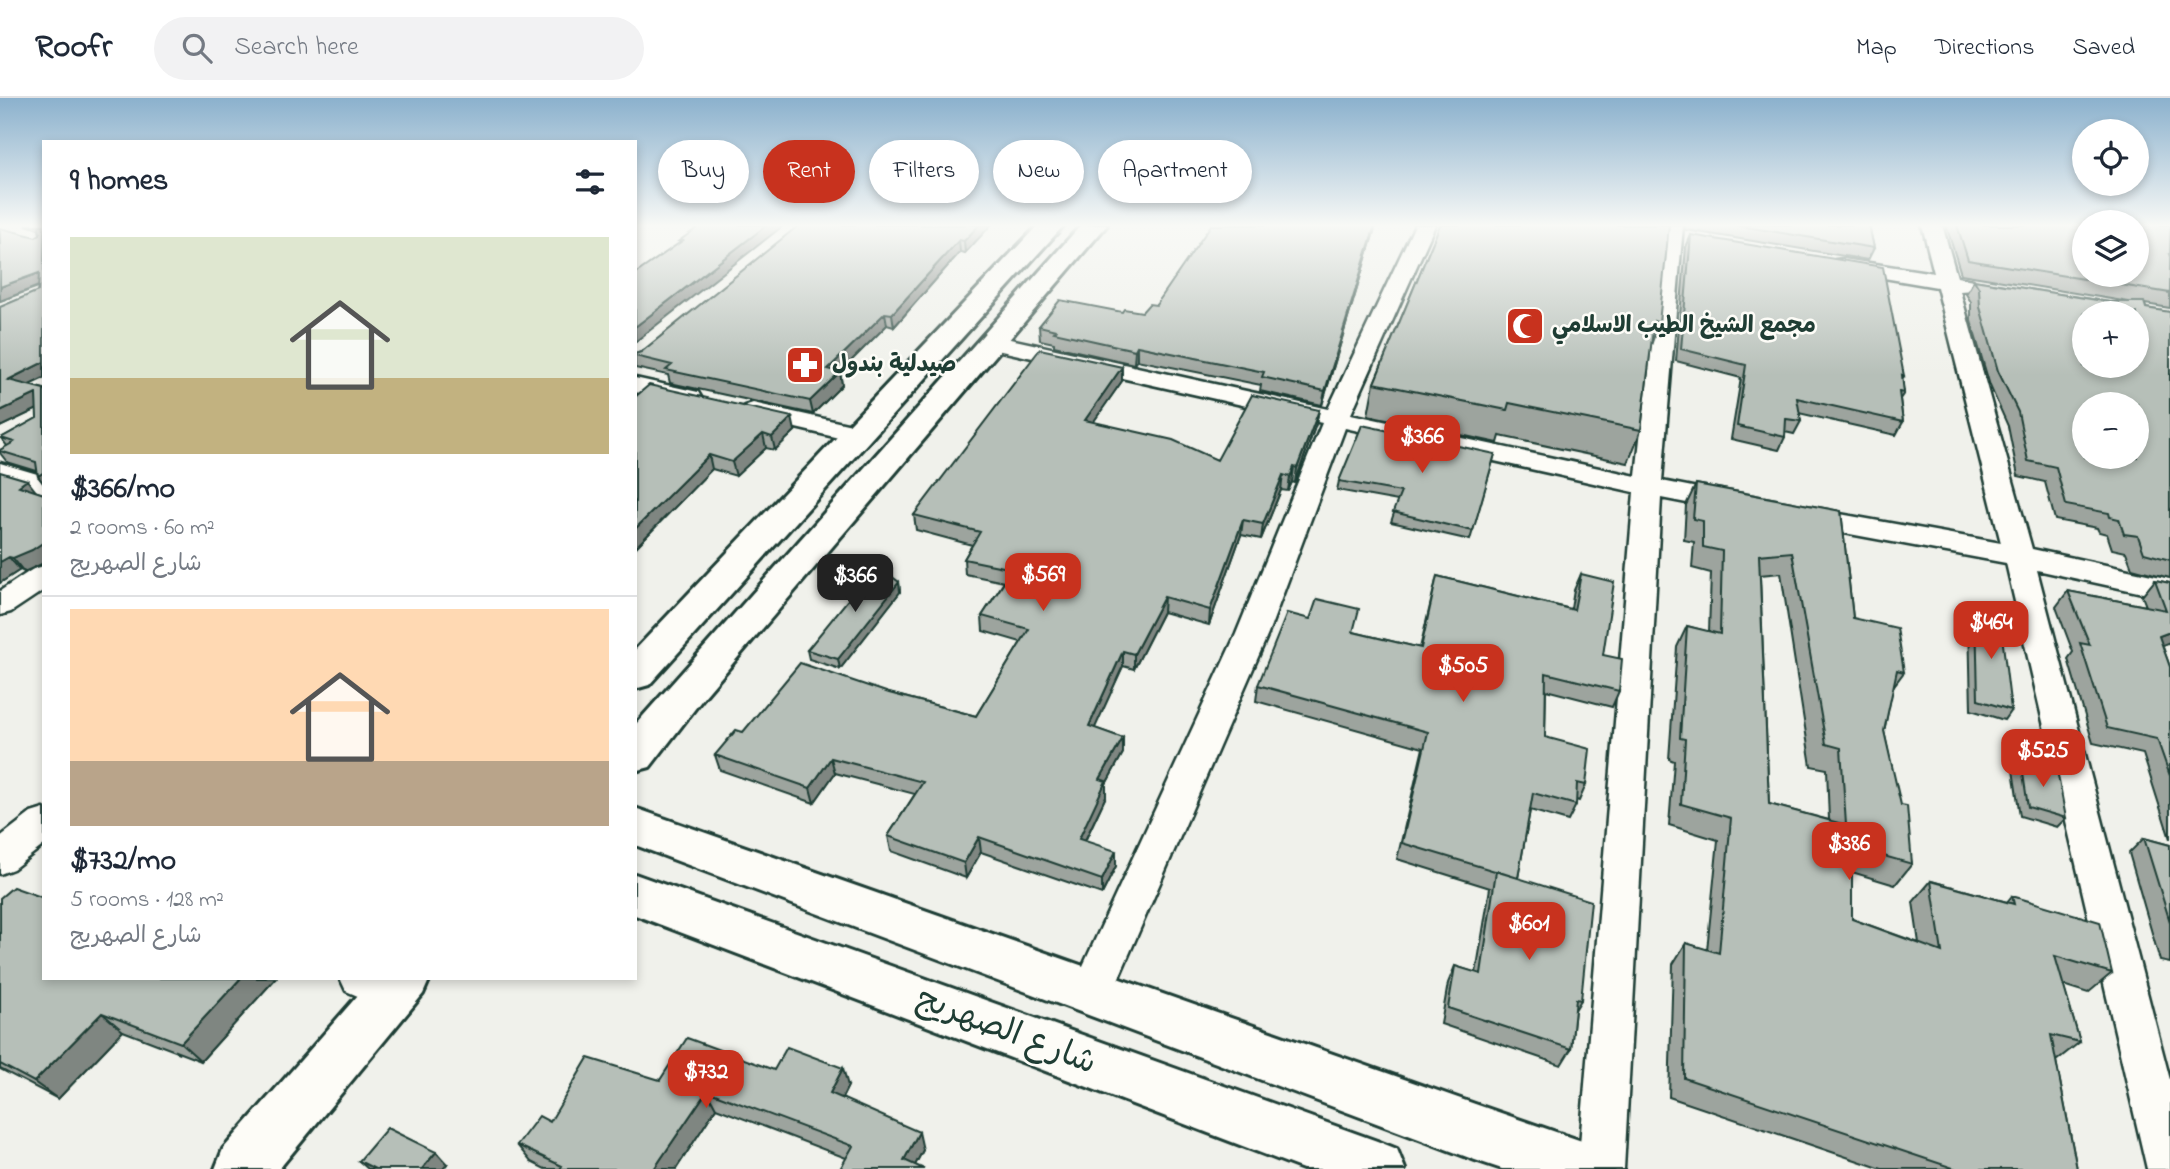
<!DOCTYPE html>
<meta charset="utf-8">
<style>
:root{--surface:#fff;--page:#f2f2f3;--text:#1f2937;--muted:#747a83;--line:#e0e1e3;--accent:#c8321e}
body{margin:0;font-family:"Indie Flower","Playpen Sans Arabic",sans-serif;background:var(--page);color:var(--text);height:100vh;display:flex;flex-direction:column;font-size:26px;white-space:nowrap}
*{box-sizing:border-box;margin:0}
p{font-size:23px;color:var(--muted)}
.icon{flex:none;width:38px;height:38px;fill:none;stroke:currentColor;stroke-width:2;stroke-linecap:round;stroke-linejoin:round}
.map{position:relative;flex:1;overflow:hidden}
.details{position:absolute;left:42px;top:42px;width:595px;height:840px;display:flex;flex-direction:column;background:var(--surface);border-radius:0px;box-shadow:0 4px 10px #0003}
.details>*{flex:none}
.guide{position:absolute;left:658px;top:42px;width:665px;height:63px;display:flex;gap:14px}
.fabs{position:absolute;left:2072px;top:21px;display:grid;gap:14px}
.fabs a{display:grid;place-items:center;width:77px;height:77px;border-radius:50%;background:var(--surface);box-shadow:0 4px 10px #0003;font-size:35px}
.price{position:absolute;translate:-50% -60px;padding:0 16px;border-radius:14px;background:var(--accent);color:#fff;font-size:23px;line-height:46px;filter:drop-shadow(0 2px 4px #0008)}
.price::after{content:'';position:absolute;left:50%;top:42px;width:21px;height:16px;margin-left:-10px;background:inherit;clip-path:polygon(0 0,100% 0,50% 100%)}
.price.selected{background:#222;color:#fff}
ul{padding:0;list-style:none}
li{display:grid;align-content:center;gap:14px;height:371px;padding:0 28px}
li+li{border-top:2px solid var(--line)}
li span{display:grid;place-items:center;height:217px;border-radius:0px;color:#555}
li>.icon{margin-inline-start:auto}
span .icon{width:126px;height:126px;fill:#fffc;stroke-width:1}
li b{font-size:30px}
h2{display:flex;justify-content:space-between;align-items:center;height:84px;padding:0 28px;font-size:30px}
.chip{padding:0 24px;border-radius:32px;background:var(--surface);box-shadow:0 4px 10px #0003;font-size:24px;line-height:63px}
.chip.selected{background:var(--accent);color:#fff}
header{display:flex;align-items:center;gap:42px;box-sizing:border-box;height:98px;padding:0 35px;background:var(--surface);border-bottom:2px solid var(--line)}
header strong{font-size:33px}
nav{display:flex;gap:38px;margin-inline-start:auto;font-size:24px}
.search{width:490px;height:63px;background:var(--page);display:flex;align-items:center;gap:18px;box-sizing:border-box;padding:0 24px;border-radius:38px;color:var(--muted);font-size:26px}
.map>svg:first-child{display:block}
</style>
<header>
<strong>Roofr</strong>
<div class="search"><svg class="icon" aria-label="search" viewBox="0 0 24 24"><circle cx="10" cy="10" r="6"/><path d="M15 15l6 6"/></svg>Search here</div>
<nav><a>Map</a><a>Directions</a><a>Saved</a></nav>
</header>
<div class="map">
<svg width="2170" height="1071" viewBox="0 0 2170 1071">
<rect width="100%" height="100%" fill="#f0f1eb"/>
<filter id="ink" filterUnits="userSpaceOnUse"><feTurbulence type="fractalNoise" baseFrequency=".0143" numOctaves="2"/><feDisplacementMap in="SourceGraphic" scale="14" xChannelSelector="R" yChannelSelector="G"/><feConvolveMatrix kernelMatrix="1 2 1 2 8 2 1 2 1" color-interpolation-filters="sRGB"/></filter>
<g filter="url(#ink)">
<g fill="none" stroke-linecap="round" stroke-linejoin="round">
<defs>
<path id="minor" d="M1415,127H1435L1351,316L1636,378L1663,127H1683L1662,383L1743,399L1747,405L1743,411L1733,414L1661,400L1624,1071H1578L1634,394L1345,330L1268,536L1107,907L1092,913L1077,907L1071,894L1236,536L1322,325L992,251L984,249L980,244L984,239L992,237L1328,311Z
M1922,127H1942L1957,179L1973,182L1976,187L1973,192L1960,193L2032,451L2170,481V501L2037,472L2170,982V1071H2147L2006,465L1801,427L1791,424L1787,418L1791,412L1801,409L2001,445L1937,189L1843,173L1835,172L1832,167L1835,162L1843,161L1934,175Z
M635,280L698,294L701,299L698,304L689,306L635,294Z
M753,305L865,330L869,336L865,342L856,344L744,318L740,313L744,308Z
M0,365L44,378V395L0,382Z
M44,468V492L11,514L0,517V493L33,471Z
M44,711V747L13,771L0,776V739L31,715Z
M340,880H407L414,894L408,907L393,913L346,893Z"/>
<path id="secondary" d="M1038,127H1064L649,587L635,591V552Z
M1081,127H1107L704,599L650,669L635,673V627Z
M635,710L1475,1006L1605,1051L1613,1071H1502L1475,1062L635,747Z
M635,776L1377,1043L1397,1051L1405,1071H1303L635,817Z
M373,880H430L423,896L279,1071H215L223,1051Z"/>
</defs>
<!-- minor casing -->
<use href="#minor" stroke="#1f3d34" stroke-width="5"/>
<!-- secondary casing -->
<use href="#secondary" stroke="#1f3d34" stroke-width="6"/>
<!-- minor -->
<use href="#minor" fill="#fdfcf7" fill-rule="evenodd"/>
<!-- secondary -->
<use href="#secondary" fill="#fdfcf7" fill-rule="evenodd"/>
</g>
<!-- wall -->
<path fill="#9da49e" stroke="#1f3d34" stroke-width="2" fill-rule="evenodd" d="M26,127H44L29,287L44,291V386L38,378L37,373L7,364L0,355V352L7,348L1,340L37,320V311L0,329L38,193V189L0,203L36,139L40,136L39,131Z
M991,127L965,155L960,154L894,229L887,227L840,274L842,287L813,316L670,285L668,277L635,270V256L641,254Z
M1376,127L1322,307L1260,293L1261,287L1137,262L1134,266L1054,248V245L1040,242L1039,228L1122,214H1142L1156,207Z
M1440,127L1659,225L1651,247L1641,332L1628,365L1500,338L1498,345L1368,317L1374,285Z
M1684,127H1869L1874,150L1868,162L1686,132Z
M1946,127H2170V210L2145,206L2146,210L2170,214V480L2132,470L2126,454L2112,451L2107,436L2099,434L2097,430L2055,422L2045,384L2018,378L2008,328L1990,288L1971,223V204L1966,196L1974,182L2109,204H2129L1961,176Z
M1691,137L1904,278L1902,281L1904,295L1900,301L1903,324L1896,337L1799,315L1801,323L1794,336L1785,334V339L1779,352L1731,341L1741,280L1676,263L1686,149Z
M1122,269V283L1093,324L1217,362L1319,312L1316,326L1295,385L1292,384L1288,393L1281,392L1261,441L1241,437L1209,527L1163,514L1134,571L1123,568L1094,630L1123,640V655L1106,686V698L1085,743L1116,768L1102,796L981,754L966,780L891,753L888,738L915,696L835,675L814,705L720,672L715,657L743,634L889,595L976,618L1021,544L983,533L982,518L1004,484L965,476L964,461L972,447L916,432L914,417Z
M635,299L795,333L775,352L766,350L736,378L712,371L635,450Z
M1495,356L1470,442L1391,424L1398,403L1337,392L1339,383Z
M0,374L24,474L20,472L0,485Z
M1696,386L1841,413L1853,520L1904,574L1893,589L1884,633L1912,766L1895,787L1852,774V821L1919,845L1913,804L1931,783L2007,804L2012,798L2112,875L2088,895L2063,887L2080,944L2056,963L2077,1071H1882L1669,999L1673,866L1686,845L1707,852L1718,742L1669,727L1674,663L1669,661L1677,549L1687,528L1709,534L1711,475L1692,470L1694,444L1684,442L1686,407ZM1781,475L1811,668L1827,671L1829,722L1769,706L1760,477Z
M1581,476L1603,557L1619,593L1612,609L1546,592L1545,639L1586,687L1579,703L1576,702V707L1568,723L1530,712L1518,780L1581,902L1575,912L1571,951L1561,967L1441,926L1448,885L1455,868L1476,875L1490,790L1397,761L1423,650L1256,603L1258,587L1354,534L1420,550L1437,478L1571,511L1574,492Z
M2155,482L2170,485V544L2162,547L2170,569V741L2143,656L2093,645L2068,561L2073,554L2056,509L2068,493L2146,508L2142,498Z
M899,484L900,494L840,571L809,561L807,552Z
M1976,514L2011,612L2004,622L1971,612L1969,524Z
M2021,662L2066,720L2057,729L2020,718L2013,672Z
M2144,740L2170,747V865L2160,863L2129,755Z
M0,800L44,880H276L201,963L123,933L58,1001L0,971Z
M774,972L848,988L842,1000L923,1052L915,1067L846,1060L716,1010L676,1071H545L531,1064L517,1047L550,1024L660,982Z
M359,1063L447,1066L443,1071H368Z"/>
<!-- shaded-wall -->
<path fill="#7f8681" stroke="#1f3d34" stroke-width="2" d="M767,127H784L635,244V229Z
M979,127H991L965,155L964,143Z
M1375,127H1376L1322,307L1325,293Z
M959,142L960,154L894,229L892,216Z
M39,175L44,186L0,203V189Z
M885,215L887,227L830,284L828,271Z
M1137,248V262L1134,266L1135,252Z
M44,264V280L17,293L8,282Z
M1122,269V283L1085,336V322Z
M840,274L842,287L813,316L810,303Z
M36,296L44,308L0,329V313Z
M1319,312L1316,326L1295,385L1297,370Z
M792,319L795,333L775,352L772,339Z
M763,336L766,350L736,378L732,364Z
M709,357L712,371L635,450V431Z
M1294,369L1292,384L1288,393L1290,379Z
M44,374V386L38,378Z
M1283,377L1281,392L1261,441L1263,426Z
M27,382L38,396L19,388Z
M1243,422L1241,437L1209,527L1210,512Z
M44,444V465L24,474L13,460Z
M9,459L20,472L0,485V464Z
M899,484L900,494L840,571L838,561Z
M1164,499L1163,514L1134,571V556Z
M2170,534V544L2146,554L2159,538Z
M1123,553V568L1089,643V628Z
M1123,640V655L1106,686V698L1079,755V741L1100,681Z
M831,660L835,675L814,705L810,690Z
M979,739L981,754L966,780L964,765Z
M1116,753V768L1102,796V782Z
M241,880H276L201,963L181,945Z
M102,915L123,933L58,1001L34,984Z
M843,970L848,988L836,1012L830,995Z
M707,993L716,1010L676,1071H654Z
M919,1034L923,1052L913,1071L904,1062Z
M436,1054L447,1066L443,1071H422Z"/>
<!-- building -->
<path fill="#b6bfb8" stroke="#1f3d34" stroke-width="2" fill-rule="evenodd" d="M39,127H44V264L8,282L44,291V374L38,378L36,364L0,353V352L14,344L1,340L37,320L36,296L0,313V209L38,193L39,175L0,189V130L36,139L40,136Z
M701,127H767L635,229V176L682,143H679Z
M799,127H979L964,143L959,142L892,216L885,215L828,271L840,274L810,303L666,272L672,267L635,258V256L641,254Z
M1211,127H1375L1325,293L1262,279L1264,274L1137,248L1135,252L1054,234L1056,232L1039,228L1060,202L1122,214L1124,211L1142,214L1149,206L1156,207Z
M1440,127H1669L1659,225L1654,223L1641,332L1509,305L1507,312L1374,285Z
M1734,127H1869L1874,150Z
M1957,127H2084V177H2137V127H2170V156H2169L2170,159V195L1968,162Z
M1691,137L1883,169L1904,278L1902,277L1904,295L1899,294L1903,324L1797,300L1801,323L1786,321L1785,339L1737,328L1746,267L1681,251Z
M1974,182L2109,204H2144L2146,210L2170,214V462L2144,455L2138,438L2124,436L2119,421L2110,419L2109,415L2066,407L2056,369L2028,363L2018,314L1998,273L1980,209L1979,190ZM2084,215H2137V268H2084ZM2084,306H2137V359H2084Z
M1040,251L1122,269L1085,322L1173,342L1217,362L1252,297L1319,312L1297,370L1294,369L1290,379L1283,377L1263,426L1243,422L1210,512L1164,499L1134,556L1123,553L1089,628L1123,640L1100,681L1106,683L1079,741L1116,753L1102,782L979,739L964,765L888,738L923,684L831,660L810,690L715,657L736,632L743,634L800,565L889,595L976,618L1029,531L982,518L1013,471L964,461L980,434L914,417Z
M649,287L792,319L772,339L763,336L732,364L709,357L635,431V299Z
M1362,327L1495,356L1473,433L1393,414L1401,394L1339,383Z
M0,374L27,382L19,388L44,396V444L32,452L13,460L9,459L0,464Z
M1696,386L1841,413L1853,520L1897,530L1904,574L1897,572L1884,633L1901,707L1907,708L1912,766L1852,749V821L1942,854L1931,783L2014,806L2012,798L2100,824L2112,875L2055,858L2080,944L2051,937L2077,1071H1956L1684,980L1686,845L1719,855L1731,720L1681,706L1685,641L1680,640L1687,528L1720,536L1722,453L1703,449V423L1693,421ZM1792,454L1826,646L1841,650L1846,727L1769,706L1759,457Z
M876,467L899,484L838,561L807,552Z
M1581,476L1614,484L1603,557L1622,561L1619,593L1546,575L1545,639L1590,651L1586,687L1577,685L1576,707L1533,695L1518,780L1402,745L1428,634L1258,587L1287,515L1310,521L1317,501L1359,511L1353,534L1421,550L1437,478L1574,512Z
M2155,482L2170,485V534L2159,538L2170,569V678L2157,641L2107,630L2080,545L2090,547L2068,493L2166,512Z
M1999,513L2011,612L1978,602L1976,514Z
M2021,662L2057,672L2066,720L2028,709Z
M2144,740L2170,747V824Z
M1496,773L1591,803L1581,902L1576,901L1571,951L1448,910L1455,868L1481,876Z
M13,789L44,800V880H241L181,945L102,915L34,984L0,966V800Z
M687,940L774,972L787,949L843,970L830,995L919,1034L904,1062L924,1071H840L853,1048L707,993L654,1071H560L562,1068L517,1047L539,1018L550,1024L588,960L660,982Z
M387,1030L436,1054L422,1071H375L359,1063Z"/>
</g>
<!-- sky -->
<linearGradient id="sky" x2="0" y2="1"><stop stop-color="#8bb1cd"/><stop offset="0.46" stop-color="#f8f9f6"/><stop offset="1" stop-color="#f8f9f6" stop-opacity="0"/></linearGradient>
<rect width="2170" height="277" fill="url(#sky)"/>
<!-- icons -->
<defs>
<symbol id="mosque-square" viewBox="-11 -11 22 22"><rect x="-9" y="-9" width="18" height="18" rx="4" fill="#c8321e" stroke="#fdfcf7"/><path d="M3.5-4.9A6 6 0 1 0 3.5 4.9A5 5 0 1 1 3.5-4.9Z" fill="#fff"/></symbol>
<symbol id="pharmacy-square" viewBox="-11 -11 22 22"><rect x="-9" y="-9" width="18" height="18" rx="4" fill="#c8321e" stroke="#fdfcf7"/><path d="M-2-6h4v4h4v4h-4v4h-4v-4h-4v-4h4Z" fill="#fff"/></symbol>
</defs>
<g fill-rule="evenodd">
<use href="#mosque-square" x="1503" y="206" width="44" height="44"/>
<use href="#pharmacy-square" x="783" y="245" width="44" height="44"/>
</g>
<g text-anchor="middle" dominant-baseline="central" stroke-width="5" stroke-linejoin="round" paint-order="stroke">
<!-- far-poi labels -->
<g font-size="23" font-weight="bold" fill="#1f3d34" stroke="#fdfcf7" text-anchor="start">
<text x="1552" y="228">مجمع الشيخ الطيب الاسلامي</text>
<text x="832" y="267">صيدلية بندول</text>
</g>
<!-- near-street labels -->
<g font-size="33" fill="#1f3d34" stroke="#fdfcf7">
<text transform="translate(1006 934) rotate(21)">شارع الصهريج</text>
</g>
</g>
</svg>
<div class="fabs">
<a><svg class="icon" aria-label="locate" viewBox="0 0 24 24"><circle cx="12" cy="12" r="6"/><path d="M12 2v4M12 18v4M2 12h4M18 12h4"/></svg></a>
<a><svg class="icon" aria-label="layers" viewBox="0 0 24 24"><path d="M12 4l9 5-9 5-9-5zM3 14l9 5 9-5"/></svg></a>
<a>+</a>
<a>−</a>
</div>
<b class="price" style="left:1422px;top:377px">$366</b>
<b class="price" style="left:1043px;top:515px">$569</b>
<b class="price selected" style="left:855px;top:516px">$366</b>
<b class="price" style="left:1991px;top:563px">$464</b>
<b class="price" style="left:1463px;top:606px">$505</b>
<b class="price" style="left:2043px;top:691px">$525</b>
<b class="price" style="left:1849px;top:784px">$386</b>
<b class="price" style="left:1529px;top:864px">$601</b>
<b class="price" style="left:706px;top:1012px">$732</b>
<div class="guide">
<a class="chip">Buy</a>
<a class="chip selected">Rent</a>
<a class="chip">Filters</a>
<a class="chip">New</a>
<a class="chip">Apartment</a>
</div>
<section class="details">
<h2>9 homes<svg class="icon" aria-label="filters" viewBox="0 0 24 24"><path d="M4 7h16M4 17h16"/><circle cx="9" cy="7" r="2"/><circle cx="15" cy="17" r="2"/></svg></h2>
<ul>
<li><span style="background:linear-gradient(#dfe7d0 65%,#c2b280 0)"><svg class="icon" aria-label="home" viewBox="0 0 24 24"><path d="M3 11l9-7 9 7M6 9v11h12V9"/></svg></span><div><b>$366/mo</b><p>2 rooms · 60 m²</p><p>شارع الصهريج</p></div></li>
<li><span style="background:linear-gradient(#ffd9b3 70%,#b9a48a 0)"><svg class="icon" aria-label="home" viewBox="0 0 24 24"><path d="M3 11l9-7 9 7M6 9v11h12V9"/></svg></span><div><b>$732/mo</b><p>5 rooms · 128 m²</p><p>شارع الصهريج</p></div></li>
</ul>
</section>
</div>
